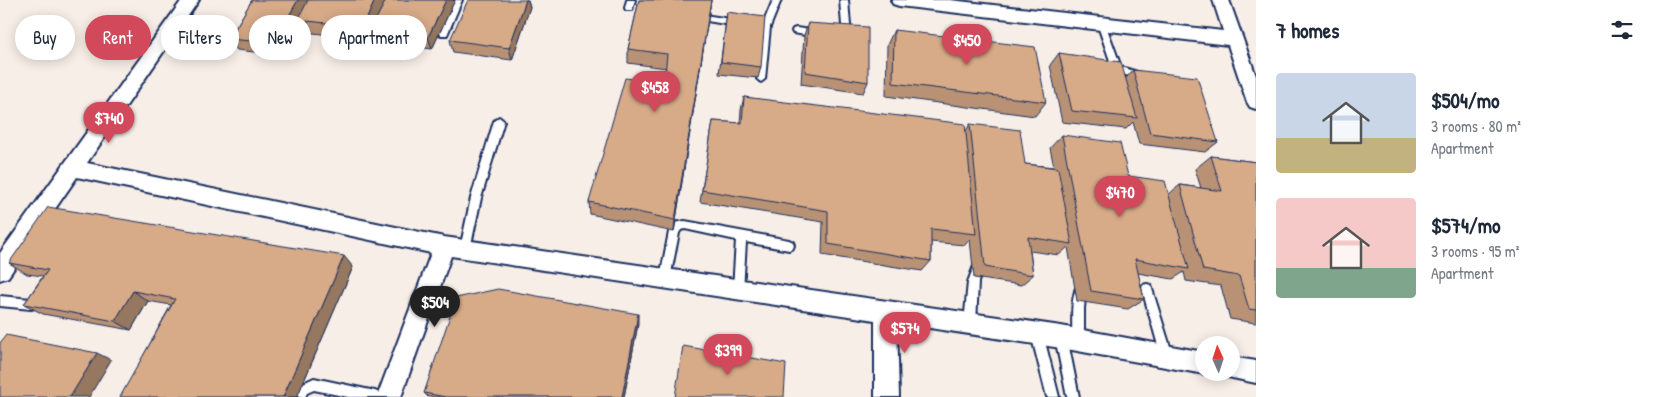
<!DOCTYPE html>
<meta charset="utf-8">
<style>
:root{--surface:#fff;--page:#f2f2f3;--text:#1f2937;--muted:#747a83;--accent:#d1495b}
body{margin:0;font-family:"Patrick Hand",sans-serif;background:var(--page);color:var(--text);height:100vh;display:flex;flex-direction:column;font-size:19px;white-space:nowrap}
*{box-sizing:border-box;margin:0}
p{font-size:16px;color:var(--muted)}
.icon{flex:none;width:28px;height:28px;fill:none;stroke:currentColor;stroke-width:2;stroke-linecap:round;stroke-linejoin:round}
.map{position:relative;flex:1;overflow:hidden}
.side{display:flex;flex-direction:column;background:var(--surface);width:400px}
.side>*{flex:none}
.top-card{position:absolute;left:15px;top:15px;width:475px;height:45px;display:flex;gap:10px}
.needle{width:32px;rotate:357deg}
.fabs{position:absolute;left:1195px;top:336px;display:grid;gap:10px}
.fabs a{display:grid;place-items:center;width:45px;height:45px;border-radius:50%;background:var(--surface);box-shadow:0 2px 12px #0003;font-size:25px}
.price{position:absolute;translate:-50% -42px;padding:0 11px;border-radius:18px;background:var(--accent);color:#fff;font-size:16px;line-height:32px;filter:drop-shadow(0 1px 2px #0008)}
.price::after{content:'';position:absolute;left:50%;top:30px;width:15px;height:11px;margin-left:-8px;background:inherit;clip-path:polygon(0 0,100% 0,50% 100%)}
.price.current{background:#222;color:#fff}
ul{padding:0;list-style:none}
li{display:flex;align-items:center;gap:15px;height:125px;padding:0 20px}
li span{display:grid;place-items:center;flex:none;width:140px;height:100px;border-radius:5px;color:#555}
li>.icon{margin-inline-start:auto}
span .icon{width:60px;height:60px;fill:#fffc;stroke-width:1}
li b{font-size:21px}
h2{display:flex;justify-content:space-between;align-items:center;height:60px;padding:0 20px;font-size:21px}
.pill{padding:0 18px;border-radius:22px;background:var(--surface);box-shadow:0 2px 12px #0003;font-size:18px;line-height:45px}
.pill.current{background:var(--accent);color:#fff}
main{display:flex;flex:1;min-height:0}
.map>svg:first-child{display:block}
</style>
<main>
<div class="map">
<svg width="1256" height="397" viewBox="0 0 1256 397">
<rect width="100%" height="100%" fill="#f7eee7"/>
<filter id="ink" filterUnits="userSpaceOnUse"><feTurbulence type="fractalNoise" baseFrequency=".02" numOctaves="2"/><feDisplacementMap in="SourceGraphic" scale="10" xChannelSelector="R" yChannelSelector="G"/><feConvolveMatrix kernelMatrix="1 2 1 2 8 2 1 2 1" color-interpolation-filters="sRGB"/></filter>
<g filter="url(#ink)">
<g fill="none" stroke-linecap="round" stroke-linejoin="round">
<defs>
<path id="lane" d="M454,0H462L447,35H441L440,33Z
M627,0H635L632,10H626L625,8Z
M773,0H781L770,27L765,79L761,82L757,79L761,30L748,27L747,25L751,22L763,24Z
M840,0H848L851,38L847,41L843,38Z
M704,15L737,20L741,23L737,26L701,20L700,18Z
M1101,20L1105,23L1121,67L1144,74L1145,76L1144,78L1141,79L1114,72L1097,23Z
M796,28L818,31L822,34L818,37L793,33L792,31L793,29Z
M499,117L504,121L481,198L470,249L469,252L465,254L461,252L460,249L471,198L494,121Z
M685,221L789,240L793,242L794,245L793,248L789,250L746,242L743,290L742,294L738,295L734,294L733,290L736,240L685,229L681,230L679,233L670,278L669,281L665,283L661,281L660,278L669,232L674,223Z
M979,261L983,263L984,266L978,282L976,324L974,328L970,329L966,328L964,324L968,282L975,263Z
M1081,284L1085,285L1086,289L1084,308V340L1082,344L1078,345L1074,344L1072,340C1073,322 1070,302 1077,285Z
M1147,284L1151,285L1152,289L1173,356L1171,360L1167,362L1163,360L1161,356L1142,289L1143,285Z
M0,296L31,299L35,300L36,304L35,308L31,309L0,306Z
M1037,329L1041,330L1043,334L1059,397H1047L1031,334L1033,330Z
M1061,332L1065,333L1067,337L1079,397H1067L1055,337L1057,333Z
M314,378L375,391L379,393L381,397H348L314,390L307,393L305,397H293L299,385Z"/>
<path id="street" d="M182,0H199L87,163L444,237L1061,326L1204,352V372H1208L1204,374L1061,348L897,323L899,397H875V320L451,256L401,397H377L431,253L77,177L8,277L0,280V253Z
M891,0H950L1223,31L1213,0H1229L1256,76V109L1250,107L1247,102L1228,45L899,6L893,4Z
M1231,357L1256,361V383L1223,376L1221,372H1231Z"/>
</defs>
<!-- lane casing -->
<use href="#lane" stroke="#1b2f5e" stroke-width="4"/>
<!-- street casing -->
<use href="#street" stroke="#1b2f5e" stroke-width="4"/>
<!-- lane -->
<use href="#lane" fill="#fff" fill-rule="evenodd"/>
<!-- street -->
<use href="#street" fill="#fff" fill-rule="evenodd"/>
</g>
<!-- wall -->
<path fill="#b99275" stroke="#1b2f5e" d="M252,0L382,9L386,0H455L432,49L377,41L372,30L368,39L304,32L299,22L280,55L237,50L229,39Z
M526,0H528L530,7L512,60L453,52L450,40Z
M639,0H711L674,232L590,214L589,202L664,83L666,68L628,63V49Z
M727,12L761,67L758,78L719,74Z
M808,23L868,82L863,93L801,84L804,35Z
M894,30L1046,102L1035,116L886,96L887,45Z
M1059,53L1126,78L1133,70L1218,142L1205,152L1139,144L1133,122L1126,129L1062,122L1050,65Z
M744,97L966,131L970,124L1025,164L1054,167L1050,148L1062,135L1128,176L1169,194L1180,185L1201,188L1195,169L1211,156L1256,162V323L1230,319L1221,286L1186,281L1184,272L1173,279L1138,273L1144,299L1128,309L1077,301L1068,247L1059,255L1030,251L1033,275L1021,285L974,278L970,239L965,245L931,242V261L922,271L822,255L823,222L700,202L713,121L740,123L741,110Z
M9,263L353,267L297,397H121L171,305L148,301L131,330L43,314L24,304L43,276L27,274Z
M638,324L624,397H428L424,393Z"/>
<!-- shaded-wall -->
<path fill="#96775f" stroke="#1b2f5e" d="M298,0H312L298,20L299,22L280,55L273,43Z
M375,0H386L373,29H371L372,30L368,39L363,27Z
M446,0H455L432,49L428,37Z
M526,0H528L530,7L512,60L509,48Z
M711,0L674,232L675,220Z
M344,256L353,267L297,397H283Z
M133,291L148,301L131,330L115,321Z
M638,314V324L624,397H622Z
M97,353L111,360L89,397H70Z"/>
<!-- building -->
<path fill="#d7aa88" stroke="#1b2f5e" d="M252,0H298L273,43L229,39Z
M308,0H375L363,27L298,20Z
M386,0H446L428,37L371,29Z
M468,0H526L509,48L450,40Z
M639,0H711L675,220L589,202L625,78L664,83L667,54L628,49Z
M727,12L765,17L761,67L721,62Z
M808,23L868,27V82L805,72Z
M894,30L1035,47L1046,102L893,83Z
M1059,53L1121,62L1137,118L1072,111Z
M1133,70L1197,77L1218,142L1150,133Z
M744,97L965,124L976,234L931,229V261L828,244V211L702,190L713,121L742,123Z
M970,124L1020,130L1025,164L1058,168L1072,244L1028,237L1033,275L985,267Z
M1062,135L1120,143L1128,176L1165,181L1189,269L1135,259L1144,299L1091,291Z
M1211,156L1256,162V310L1249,309L1239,276L1203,270L1180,185L1222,191Z
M48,207L344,256L283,397H120L175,299L133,291L115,321L24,304L48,270L9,263Z
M498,289L638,314L622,397H446L424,393L456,298Z
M6,335L97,353L70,397H0V343Z
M683,346L786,364L784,397H675Z"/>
</g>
</svg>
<div class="fabs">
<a><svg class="needle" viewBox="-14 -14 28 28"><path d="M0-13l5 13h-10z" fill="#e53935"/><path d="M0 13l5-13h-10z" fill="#747a83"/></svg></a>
</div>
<b class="price" style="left:967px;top:66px">$450</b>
<b class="price" style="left:655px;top:113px">$458</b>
<b class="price" style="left:109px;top:144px">$740</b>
<b class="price" style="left:1120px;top:218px">$470</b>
<b class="price current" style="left:435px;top:328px">$504</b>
<b class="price" style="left:905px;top:354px">$574</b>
<b class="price" style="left:728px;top:376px">$399</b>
<div class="top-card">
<a class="pill">Buy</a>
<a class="pill current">Rent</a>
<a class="pill">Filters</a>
<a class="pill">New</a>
<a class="pill">Apartment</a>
</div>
</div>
<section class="side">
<h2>7 homes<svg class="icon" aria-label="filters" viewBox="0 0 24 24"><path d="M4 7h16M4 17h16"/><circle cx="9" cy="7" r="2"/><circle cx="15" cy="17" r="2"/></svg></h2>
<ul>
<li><span style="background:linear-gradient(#c9d6e8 65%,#c2b280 0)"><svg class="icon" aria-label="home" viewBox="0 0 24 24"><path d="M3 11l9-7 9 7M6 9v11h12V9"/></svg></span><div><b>$504/mo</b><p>3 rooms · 80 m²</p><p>Apartment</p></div></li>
<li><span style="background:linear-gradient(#f6c9c9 70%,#7fa58c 0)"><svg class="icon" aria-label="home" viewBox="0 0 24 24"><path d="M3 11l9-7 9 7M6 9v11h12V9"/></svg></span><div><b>$574/mo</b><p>3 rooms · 95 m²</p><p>Apartment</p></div></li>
</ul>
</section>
</main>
